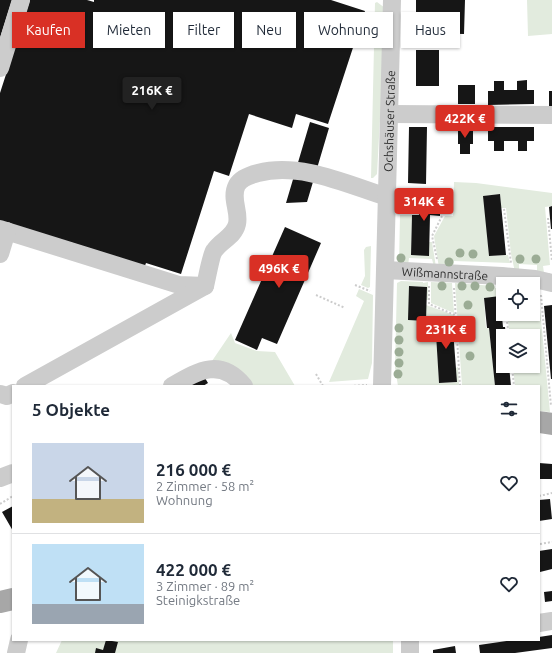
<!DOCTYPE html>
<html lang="de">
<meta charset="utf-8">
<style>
:root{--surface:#fff;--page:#f2f2f3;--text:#1f2937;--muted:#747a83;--line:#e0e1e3;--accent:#d93025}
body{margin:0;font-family:Ubuntu,sans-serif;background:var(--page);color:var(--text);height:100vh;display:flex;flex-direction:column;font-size:15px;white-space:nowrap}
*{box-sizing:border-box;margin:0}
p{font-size:13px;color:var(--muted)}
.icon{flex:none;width:22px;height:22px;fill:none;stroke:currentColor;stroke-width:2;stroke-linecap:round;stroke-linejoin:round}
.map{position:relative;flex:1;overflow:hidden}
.sheet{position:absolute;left:12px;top:385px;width:528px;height:256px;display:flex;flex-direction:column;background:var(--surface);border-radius:0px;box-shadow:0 1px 3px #0004}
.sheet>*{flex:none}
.banner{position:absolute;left:12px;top:12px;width:528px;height:36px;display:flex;gap:8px}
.controls{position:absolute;left:496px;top:277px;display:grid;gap:8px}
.controls a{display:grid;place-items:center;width:44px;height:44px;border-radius:0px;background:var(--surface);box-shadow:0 1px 3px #0004;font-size:20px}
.price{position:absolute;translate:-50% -34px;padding:0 9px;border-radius:4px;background:var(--accent);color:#fff;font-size:13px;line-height:26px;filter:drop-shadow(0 1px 2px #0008)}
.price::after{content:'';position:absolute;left:50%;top:24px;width:12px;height:9px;margin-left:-6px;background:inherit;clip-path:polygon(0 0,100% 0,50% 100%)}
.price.active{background:#222;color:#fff}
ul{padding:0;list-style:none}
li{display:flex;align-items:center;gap:12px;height:100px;padding:0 20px}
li+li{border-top:1px solid var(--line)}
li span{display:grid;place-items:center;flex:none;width:112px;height:80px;border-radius:0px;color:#555}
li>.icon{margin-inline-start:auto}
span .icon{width:48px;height:48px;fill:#fffc;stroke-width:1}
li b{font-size:17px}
h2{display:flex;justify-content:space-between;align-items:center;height:48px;padding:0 20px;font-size:17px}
.pill{padding:0 14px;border-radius:0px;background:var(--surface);box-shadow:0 1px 3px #0004;font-size:14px;line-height:36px}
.pill.active{background:var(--accent);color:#fff}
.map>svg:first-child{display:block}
</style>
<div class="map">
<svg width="552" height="653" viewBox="0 0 552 653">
<rect width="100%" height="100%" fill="#fff"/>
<!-- green -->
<path fill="#e2ebde" d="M527,0H552V34L528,36Z
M377,2L385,8L384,86L380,118L377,174L373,178H371L375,3Z
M454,182L476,183L552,193V206L545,207L550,265L543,266L544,273H550L551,277L537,274V265L519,264V272H515L511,254L506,208H501L500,194L484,196L489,256L508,255L510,263L454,261L453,268H439L434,236L445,216H453Z
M400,215H412L411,255H429V242H432L436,267H434L432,259L409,258L408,266L399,265Z
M371,246L370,287L368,288L361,285L365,276L364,250L366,247Z
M401,281L423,282V283L428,282V300H426L427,287L409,286L426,305L454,315L455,331H453L452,317L435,318L439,383L457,382L456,368L458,367L459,386H398L395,368L397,283Z
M431,282L452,283L454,313L431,303Z
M455,283L494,286L495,288H500L502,286L503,308H501L500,297L484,298L486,328H489L495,386H462Z
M533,288L540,289L539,299L550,412L539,411V386H515L513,366H533V336H510L507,314H533Z
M359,289L373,295L372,363L368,379L329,382L364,301L356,296Z
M231,333L235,343L257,351L275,352L295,386H250L212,361Z
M62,640H393V653H56Z"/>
<!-- building -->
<path fill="#161616" d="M0,0H12L0,38Z
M30,0H87L94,2V0H331L365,11L328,124L296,114L292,128L249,114L229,176L214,171L181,274L146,263L143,271L0,224V93Z
M416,0H465L464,34L416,33Z
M416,50H439V86H416Z
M527,80V90H534V104L488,105V91H494V81H504V90H517V81Z
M458,85H475V104H458Z
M549,91H552V106H549Z
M310,122L329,128L307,202L286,203Z
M409,127H427L426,184L408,183Z
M458,127H473V144H470V154H460V144H458Z
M488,127H534V141H527V151H518V141H504V151H494V141H488Z
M421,189H431V193L440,192V216L430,215L429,256L411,255L412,215H419Z
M500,194L506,255L489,256L483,196Z
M552,206V229H551L549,207Z
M285,227L321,243L277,344L262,338L257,350L235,340Z
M409,286L427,287L426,321L408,320Z
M500,296L503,327H505L506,336H503V366H509L511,386H495L489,328H487L484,298Z
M552,305V379H551L544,306Z
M452,317L457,382L439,383L435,318Z
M202,373L208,383L203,386H180Z
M539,463L552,464V479H539Z
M550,499L552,519L539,521V500Z
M13,506V531L2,512Z
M552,549V569L540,572L539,551Z
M552,591V601L545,602L544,592Z
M552,635V648L515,653H480L479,645L514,640H539V637Z
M106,640L118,642L115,653H95L96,648L103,650Z
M455,646L456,653H433V650Z"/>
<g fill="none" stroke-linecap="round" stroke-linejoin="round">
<!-- path -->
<path stroke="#ccc" stroke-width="2" stroke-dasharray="2 2" stroke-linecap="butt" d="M504,209L511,263
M548,218L552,261
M437,259L432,236L442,216
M355,285L370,291
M429,286V304L455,315
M454,288L460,386
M316,295L345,308
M541,295L551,406
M506,314L509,336
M512,366L514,386
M316,374L323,386
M350,386L367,385
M539,496L552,493
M0,504L13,496
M540,544L552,542"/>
<!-- minor -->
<g stroke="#ccc" stroke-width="18">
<path d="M0,68L21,0"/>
<path d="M390,114L552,115"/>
<path d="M0,229L179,285L205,286C207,278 211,255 214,251C221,240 234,237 237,224C240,211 230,198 237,185C241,178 250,175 258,173C300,162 346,184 387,197"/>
<path d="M0,254L7,231"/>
<path id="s1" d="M385,270L502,276L535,279L552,283"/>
<path d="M25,386L205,286"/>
<path d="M172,386C198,371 220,357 244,386"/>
<path id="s2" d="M382,386L392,0"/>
<path d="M0,394L7,396L13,393"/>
<path d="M0,478L13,473"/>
<path d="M539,623L552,621"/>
<path d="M410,640V653"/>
<path d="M16,653L19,640"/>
</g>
<!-- major -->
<path stroke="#a7a7a7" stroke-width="22" d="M539,422L552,424
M0,602L13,599"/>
</g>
<!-- trees -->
<g fill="#9bac95">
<circle cx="460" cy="253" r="4.5"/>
<circle cx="473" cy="254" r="4.5"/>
<circle cx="401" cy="258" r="4.5"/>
<circle cx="520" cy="259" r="4.5"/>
<circle cx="536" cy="259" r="4.5"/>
<circle cx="449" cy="262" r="4.5"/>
<circle cx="442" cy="286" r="4.5"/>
<circle cx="462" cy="286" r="4.5"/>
<circle cx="475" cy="286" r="4.5"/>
<circle cx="490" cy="287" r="4.5"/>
<circle cx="468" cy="305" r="4.5"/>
<circle cx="399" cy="328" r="4.5"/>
<circle cx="466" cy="332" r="4.5"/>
<circle cx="399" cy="340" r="4.5"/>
<circle cx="399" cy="352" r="4.5"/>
<circle cx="470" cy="356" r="4.5"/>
<circle cx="399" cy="363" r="4.5"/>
<circle cx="398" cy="374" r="4.5"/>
</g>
<g text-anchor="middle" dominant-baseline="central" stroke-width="4" stroke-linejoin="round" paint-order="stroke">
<!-- street labels -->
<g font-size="12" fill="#2f2f2f" stroke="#fff">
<text stroke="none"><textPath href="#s2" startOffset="265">Ochshäuser Straße</textPath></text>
<text stroke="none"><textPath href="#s1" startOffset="60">Wißmannstraße</textPath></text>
</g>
</g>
</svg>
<div class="controls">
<a><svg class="icon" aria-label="locate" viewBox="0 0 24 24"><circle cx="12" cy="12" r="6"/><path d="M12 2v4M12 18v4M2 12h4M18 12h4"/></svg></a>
<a><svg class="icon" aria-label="layers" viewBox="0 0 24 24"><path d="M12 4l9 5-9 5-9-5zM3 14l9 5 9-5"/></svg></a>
</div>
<b class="price active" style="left:152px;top:111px">216K €</b>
<b class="price" style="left:465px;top:139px">422K €</b>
<b class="price" style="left:424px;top:222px">314K €</b>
<b class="price" style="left:279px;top:289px">496K €</b>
<b class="price" style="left:446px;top:350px">231K €</b>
<div class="banner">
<a class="pill active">Kaufen</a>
<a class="pill">Mieten</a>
<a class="pill">Filter</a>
<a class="pill">Neu</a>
<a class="pill">Wohnung</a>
<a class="pill">Haus</a>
</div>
<section class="sheet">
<h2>5 Objekte<svg class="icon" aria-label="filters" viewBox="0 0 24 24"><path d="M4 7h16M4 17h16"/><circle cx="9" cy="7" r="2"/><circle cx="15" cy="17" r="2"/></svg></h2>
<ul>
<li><span style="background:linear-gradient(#c9d6e8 70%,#c2b280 0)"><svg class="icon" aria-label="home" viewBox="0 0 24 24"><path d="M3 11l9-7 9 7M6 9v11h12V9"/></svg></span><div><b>216 000 €</b><p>2 Zimmer · 58 m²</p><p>Wohnung</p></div><svg class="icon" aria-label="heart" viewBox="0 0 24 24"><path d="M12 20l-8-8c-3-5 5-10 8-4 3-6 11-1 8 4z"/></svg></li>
<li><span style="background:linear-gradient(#bfe0f5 75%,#9aa5b1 0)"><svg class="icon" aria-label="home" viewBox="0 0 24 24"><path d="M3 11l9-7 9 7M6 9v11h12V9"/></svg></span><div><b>422 000 €</b><p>3 Zimmer · 89 m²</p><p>Steinigkstraße</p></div><svg class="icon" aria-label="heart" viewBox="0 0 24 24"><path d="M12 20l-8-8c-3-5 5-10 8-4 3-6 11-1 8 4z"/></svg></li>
</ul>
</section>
</div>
